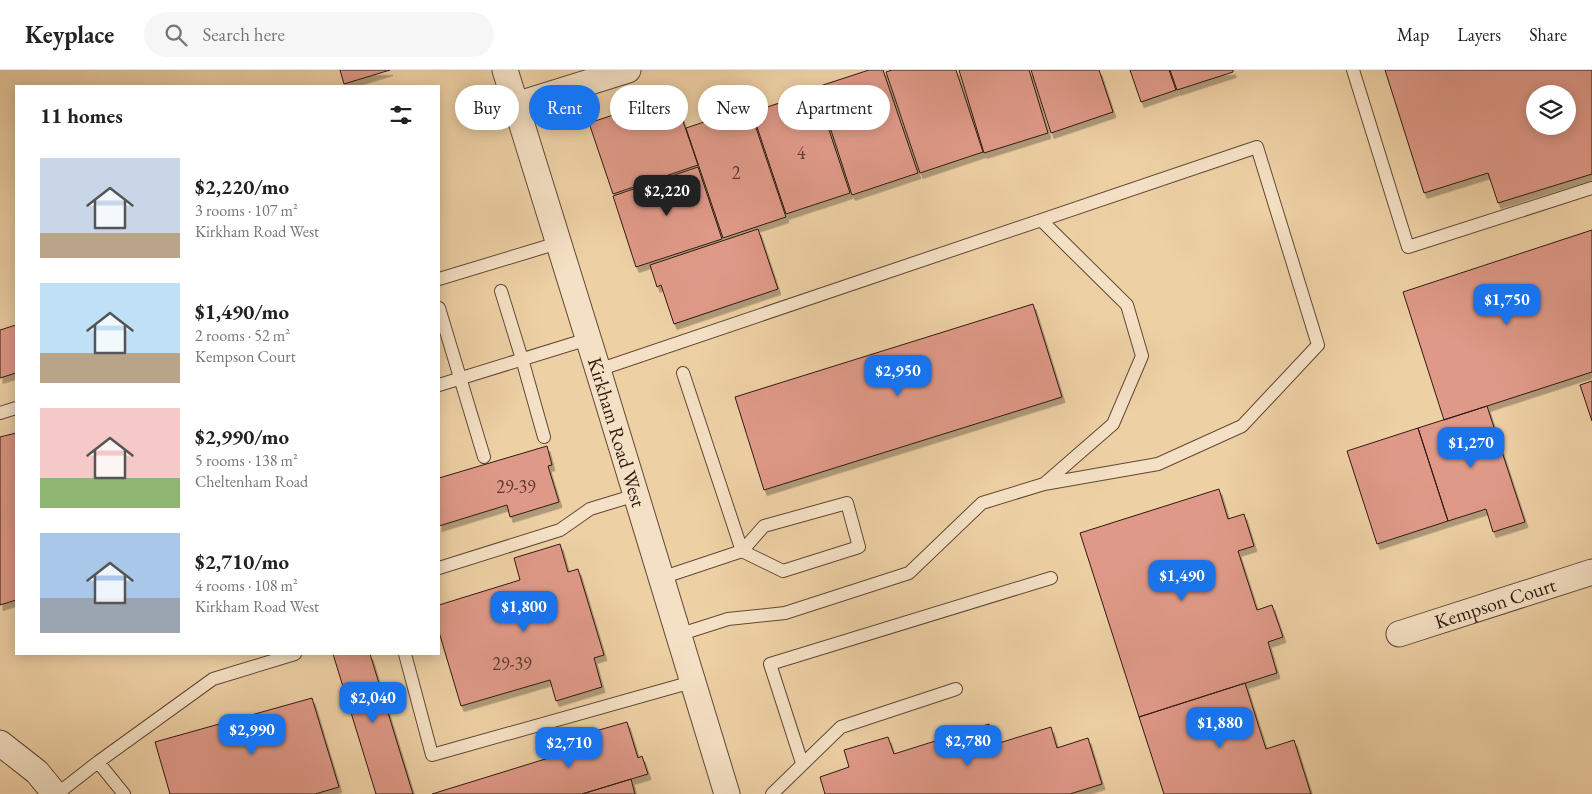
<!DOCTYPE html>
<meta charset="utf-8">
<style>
:root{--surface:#fff;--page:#f6f6f6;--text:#222;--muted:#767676;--line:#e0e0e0;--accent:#1a73e8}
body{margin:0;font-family:"EB Garamond",serif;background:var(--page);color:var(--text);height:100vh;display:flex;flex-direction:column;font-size:19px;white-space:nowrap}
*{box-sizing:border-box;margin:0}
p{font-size:16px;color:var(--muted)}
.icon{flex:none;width:28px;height:28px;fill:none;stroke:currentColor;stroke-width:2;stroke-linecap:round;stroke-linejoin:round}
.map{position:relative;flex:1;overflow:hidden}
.details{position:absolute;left:15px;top:15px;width:425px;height:570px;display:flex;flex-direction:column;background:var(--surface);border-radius:0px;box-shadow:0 2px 12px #0003}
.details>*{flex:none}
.top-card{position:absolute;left:455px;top:15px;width:475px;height:45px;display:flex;gap:10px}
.fabs{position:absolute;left:1526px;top:15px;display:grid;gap:10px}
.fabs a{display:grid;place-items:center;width:50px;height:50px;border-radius:50%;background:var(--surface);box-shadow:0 2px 12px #0003;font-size:25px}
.price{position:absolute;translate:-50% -42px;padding:0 11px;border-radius:10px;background:var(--accent);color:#fff;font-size:16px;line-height:32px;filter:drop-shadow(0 1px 2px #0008)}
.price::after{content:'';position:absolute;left:50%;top:30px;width:15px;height:11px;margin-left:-8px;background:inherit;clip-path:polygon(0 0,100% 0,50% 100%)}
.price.current{background:#222;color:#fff}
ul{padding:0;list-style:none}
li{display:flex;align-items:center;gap:15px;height:125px;padding:0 25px}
li span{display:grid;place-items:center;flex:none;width:140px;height:100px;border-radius:0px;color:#555}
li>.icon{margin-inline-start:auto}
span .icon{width:60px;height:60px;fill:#fffc;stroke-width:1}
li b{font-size:21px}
h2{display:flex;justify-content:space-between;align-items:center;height:60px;padding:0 25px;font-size:21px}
.pill{padding:0 18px;border-radius:22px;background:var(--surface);box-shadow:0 2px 12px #0003;font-size:18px;line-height:45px}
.pill.current{background:var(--accent);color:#fff}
header{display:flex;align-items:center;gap:30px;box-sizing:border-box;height:70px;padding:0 25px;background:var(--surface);border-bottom:1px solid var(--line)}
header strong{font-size:24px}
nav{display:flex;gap:28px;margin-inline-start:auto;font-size:18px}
.search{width:350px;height:45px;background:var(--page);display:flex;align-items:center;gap:12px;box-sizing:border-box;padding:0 18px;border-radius:28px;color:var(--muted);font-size:19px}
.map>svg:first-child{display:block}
</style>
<header>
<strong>Keyplace</strong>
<div class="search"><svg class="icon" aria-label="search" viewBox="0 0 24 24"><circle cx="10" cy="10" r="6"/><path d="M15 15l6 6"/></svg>Search here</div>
<nav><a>Map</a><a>Layers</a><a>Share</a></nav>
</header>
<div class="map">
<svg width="1592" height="724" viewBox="0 0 1592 724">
<defs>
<filter id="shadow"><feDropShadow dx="3" dy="5.5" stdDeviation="0" flood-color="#0004"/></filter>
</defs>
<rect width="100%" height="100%" fill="#eed0a5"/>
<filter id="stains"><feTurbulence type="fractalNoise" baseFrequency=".004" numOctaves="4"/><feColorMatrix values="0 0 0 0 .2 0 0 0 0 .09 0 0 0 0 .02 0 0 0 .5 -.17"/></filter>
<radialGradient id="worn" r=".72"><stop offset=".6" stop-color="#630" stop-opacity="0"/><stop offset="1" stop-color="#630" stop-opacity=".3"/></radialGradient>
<!-- building -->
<path fill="#df9988" stroke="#301a11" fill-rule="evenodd" filter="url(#shadow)" d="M340,0H390L344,14Z
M869,0H883L918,103L852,125L817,17Z
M892,0H956L983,82L920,103L886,2Z
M959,0H1029L1048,63L984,83Z
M1031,0H1099L1113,42L1051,63Z
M1130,0H1169L1176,20L1141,32Z
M1170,0H1233V2L1177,20Z
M1385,0H1592V104L1498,133L1488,103L1424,123ZM1535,24H1568V56H1535Z
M816,21L850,123L786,144L752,42Z
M674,25L698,95L613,124L589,53Z
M749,37L786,147L723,168L686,58Z
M698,97L722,169L636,197L613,126Z
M758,159L778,219L674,254L661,215L657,217L650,195Z
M1592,160V302L1444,350L1403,222Z
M1033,234L1062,327L764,420L735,327Z
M16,255V303L0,308V260Z
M1592,311V351L1580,315Z
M1487,336L1525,452L1493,462L1486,439L1448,451L1418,358Z
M1418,358L1448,451L1377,474L1347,381Z
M16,363V530L0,535V367Z
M547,376L552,395L548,396L559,432L510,447L507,435L439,456V408Z
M1219,419L1228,449L1244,444L1254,476L1238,481L1257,540L1272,535L1283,567L1268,572L1277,603L1139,647L1080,463Z
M560,474L568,502L578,499L604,585L594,588L602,617L556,631L550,610L461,636L439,562V535L520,510L514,488Z
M333,584H370L413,724H376Z
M1245,613L1266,679L1294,670L1311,724H1164L1139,647Z
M312,628L339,717L315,724H170L155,672Z
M627,652L638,688L642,686L648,704L582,724H432L581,678L578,666Z
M989,654L996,674L1051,657L1057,678L1088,668L1102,714L1070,724H825L820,707L849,697L844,680L888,667L894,684Z
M631,709L635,724H582Z"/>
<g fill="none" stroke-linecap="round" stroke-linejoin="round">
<defs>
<path id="lane" d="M1353,0L1408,177L1592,118
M1041,150L1127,235L1142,286L1113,354L1044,414
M439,209L558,173
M501,221L522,289L544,367
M439,238L484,387
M598,300L1257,77L1318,275L1242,356L1158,394L1044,414L982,433L909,503L785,543L728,549L678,565
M439,315L588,269
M0,343L16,338
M439,498L560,460L590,439L636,425
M661,508L742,481L783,501L859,477L847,433L764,456L742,481L683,303
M405,584L432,685L692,612
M98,692L124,724
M802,693L770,594L1051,508
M57,724L98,692L213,609L295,584
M772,724L841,657L956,619"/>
<g id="street">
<path id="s1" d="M505,0L598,300L727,724"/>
<path d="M516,35L628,0"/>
<path id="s2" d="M1399,564L1592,502"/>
<path d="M0,673L37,702L55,724"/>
</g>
</defs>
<!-- lane casing -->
<use href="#lane" stroke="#604836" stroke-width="14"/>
<!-- street casing -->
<use href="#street" stroke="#604836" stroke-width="27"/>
<!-- lane -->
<use href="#lane" stroke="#f4e0c4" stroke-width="12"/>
<!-- street -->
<use href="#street" stroke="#f4e0c4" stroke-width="25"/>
</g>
<g text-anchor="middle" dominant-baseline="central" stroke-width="4" stroke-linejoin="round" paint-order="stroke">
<!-- number labels -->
<g font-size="18" fill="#5c3a2f">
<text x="801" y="82">4</text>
<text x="736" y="102">2</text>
<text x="516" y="416">29-39</text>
<text x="512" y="593">29-39</text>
</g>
<!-- street labels -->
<g font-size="20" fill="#301a11" stroke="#f4e0c4">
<text stroke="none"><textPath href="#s1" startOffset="379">Kirkham Road West</textPath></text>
<text stroke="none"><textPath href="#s2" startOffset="101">Kempson Court</textPath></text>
</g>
</g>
<rect width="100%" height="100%" filter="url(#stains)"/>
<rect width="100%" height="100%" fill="url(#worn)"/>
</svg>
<div class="fabs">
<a><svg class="icon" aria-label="layers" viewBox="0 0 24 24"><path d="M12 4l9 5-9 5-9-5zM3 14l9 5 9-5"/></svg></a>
</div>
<b class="price current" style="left:667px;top:147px">$2,220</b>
<b class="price" style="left:1507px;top:256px">$1,750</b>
<b class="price" style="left:898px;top:327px">$2,950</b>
<b class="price" style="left:1471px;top:399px">$1,270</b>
<b class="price" style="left:1182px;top:532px">$1,490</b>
<b class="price" style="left:524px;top:563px">$1,800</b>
<b class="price" style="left:373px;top:654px">$2,040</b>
<b class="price" style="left:1220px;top:679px">$1,880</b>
<b class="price" style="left:252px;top:686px">$2,990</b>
<b class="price" style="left:968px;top:697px">$2,780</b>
<b class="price" style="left:569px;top:699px">$2,710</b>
<div class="top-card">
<a class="pill">Buy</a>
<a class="pill current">Rent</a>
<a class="pill">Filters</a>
<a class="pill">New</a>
<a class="pill">Apartment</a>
</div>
<section class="details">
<h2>11 homes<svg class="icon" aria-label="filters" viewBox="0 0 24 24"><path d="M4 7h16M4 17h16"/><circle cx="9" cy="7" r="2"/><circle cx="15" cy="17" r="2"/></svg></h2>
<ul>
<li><span style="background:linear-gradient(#c9d6e8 75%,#b9a48a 0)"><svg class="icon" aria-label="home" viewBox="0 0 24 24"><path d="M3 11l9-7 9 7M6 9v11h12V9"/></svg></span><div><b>$2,220/mo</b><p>3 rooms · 107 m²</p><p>Kirkham Road West</p></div></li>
<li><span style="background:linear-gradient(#bfe0f5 70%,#b9a48a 0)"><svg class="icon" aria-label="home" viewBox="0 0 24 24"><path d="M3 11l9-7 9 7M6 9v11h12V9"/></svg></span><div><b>$1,490/mo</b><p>2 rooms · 52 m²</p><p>Kempson Court</p></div></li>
<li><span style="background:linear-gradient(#f6c9c9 70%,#8fb573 0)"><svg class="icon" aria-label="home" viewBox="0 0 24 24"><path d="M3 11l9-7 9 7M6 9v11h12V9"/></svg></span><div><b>$2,990/mo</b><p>5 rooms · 138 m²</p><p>Cheltenham Road</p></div></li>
<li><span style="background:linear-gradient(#a9c7e8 65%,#9aa5b1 0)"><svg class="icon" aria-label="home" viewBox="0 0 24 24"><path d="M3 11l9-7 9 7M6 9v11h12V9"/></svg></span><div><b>$2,710/mo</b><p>4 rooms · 108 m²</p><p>Kirkham Road West</p></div></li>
</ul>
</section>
</div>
